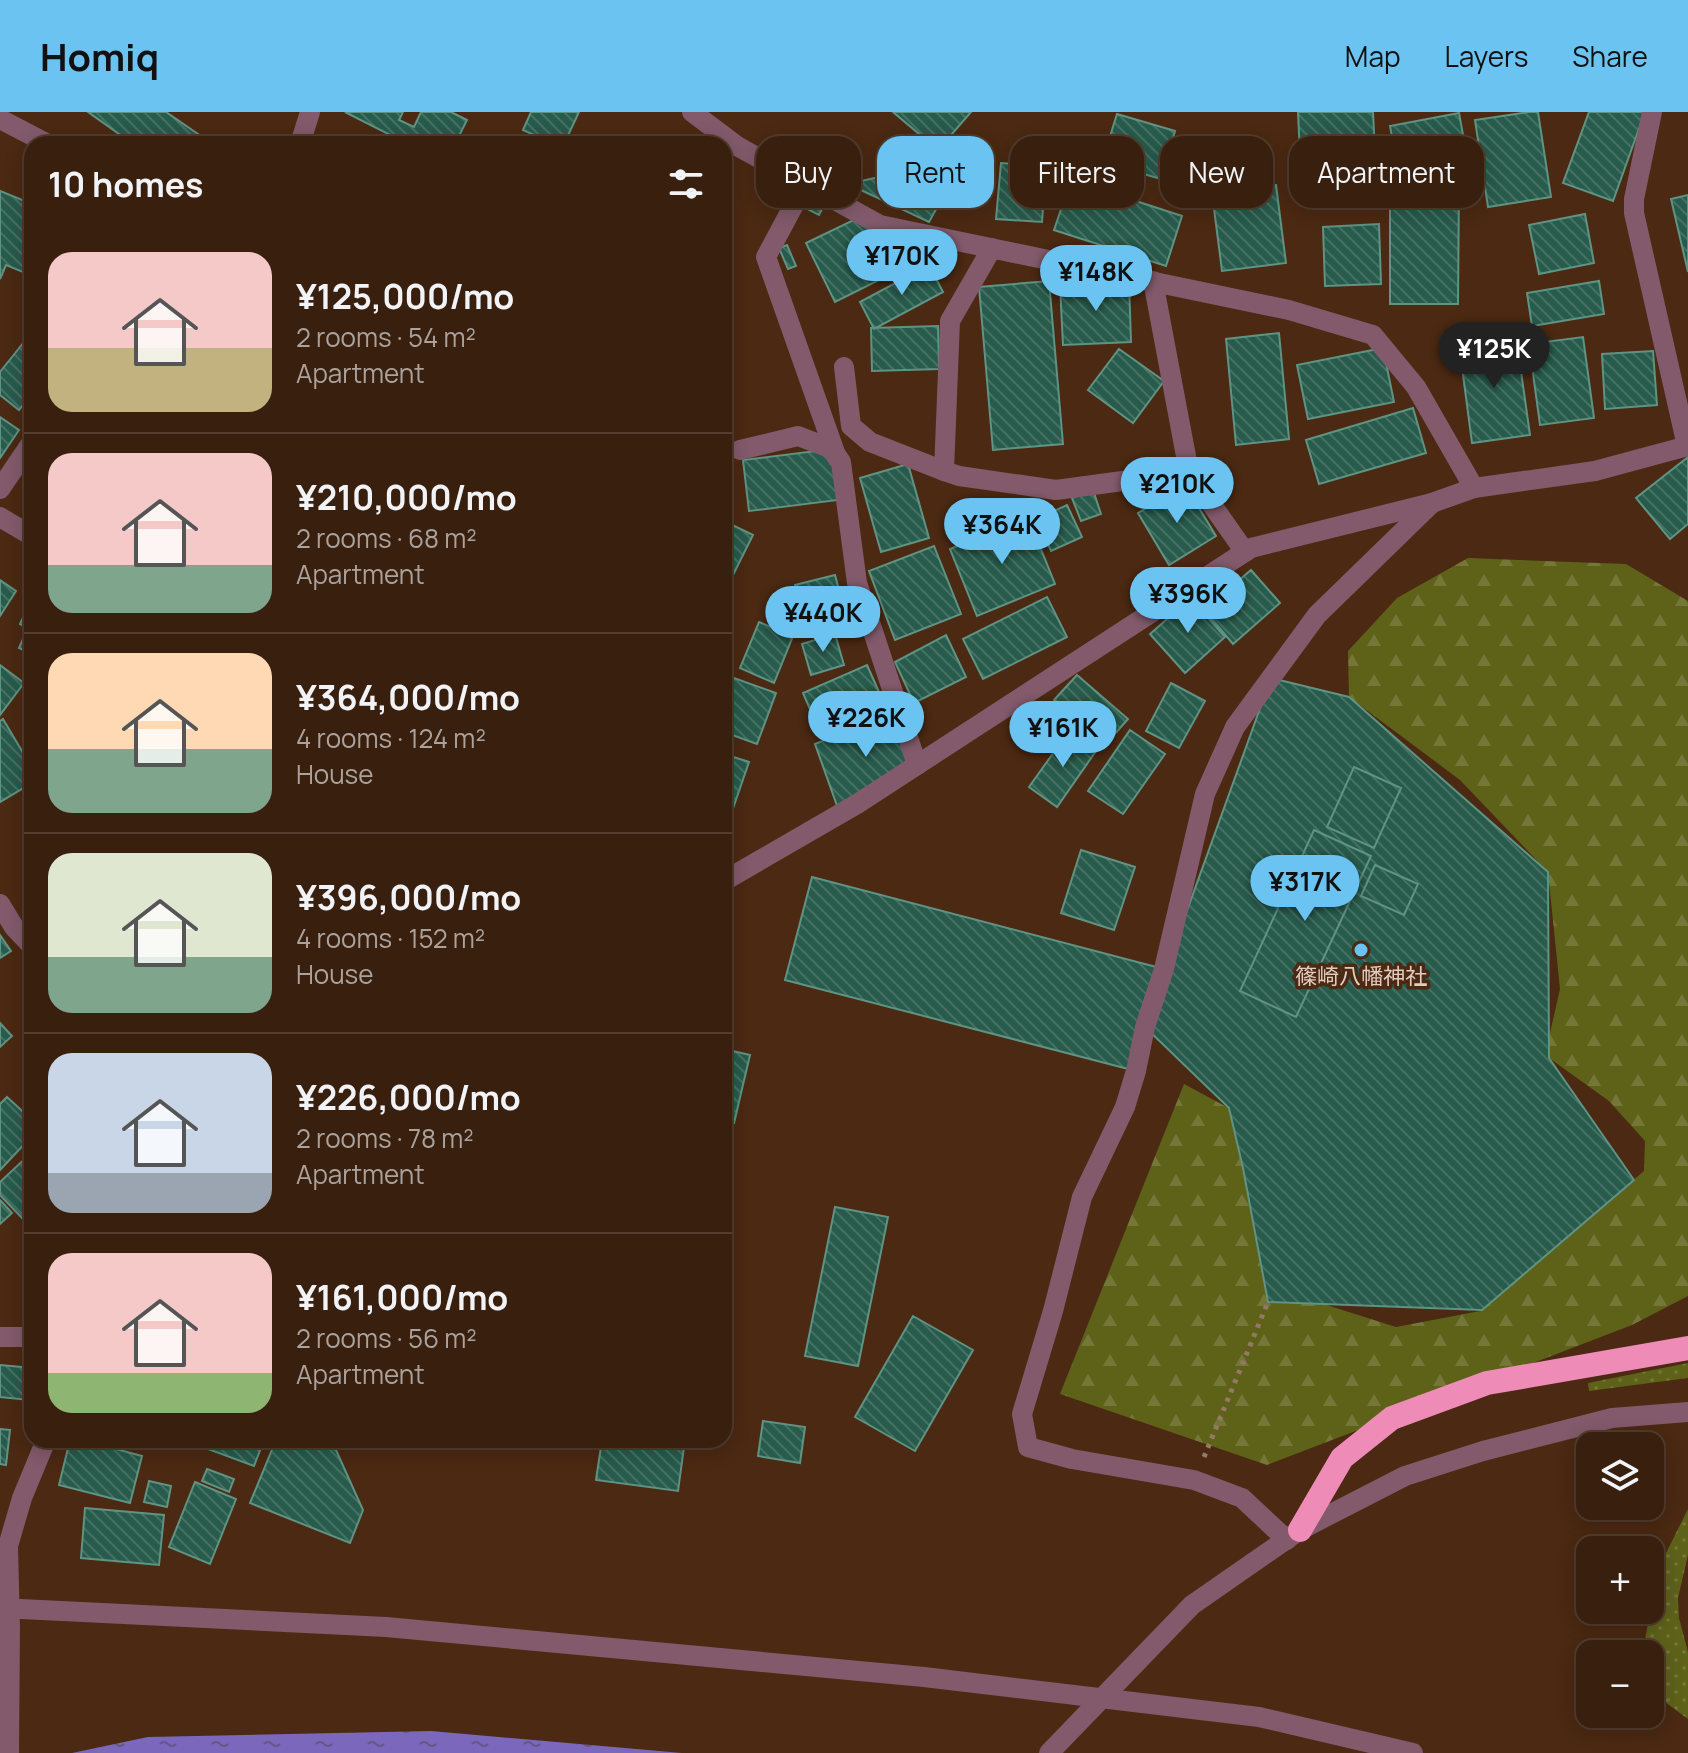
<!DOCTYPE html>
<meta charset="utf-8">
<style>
:root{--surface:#381f0e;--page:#3f2717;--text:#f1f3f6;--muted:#aba29e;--line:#523d2e;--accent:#6ac3f1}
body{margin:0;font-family:Manrope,"Noto Sans JP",sans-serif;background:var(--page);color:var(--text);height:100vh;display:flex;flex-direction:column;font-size:30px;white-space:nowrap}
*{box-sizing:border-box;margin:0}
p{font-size:26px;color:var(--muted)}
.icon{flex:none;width:44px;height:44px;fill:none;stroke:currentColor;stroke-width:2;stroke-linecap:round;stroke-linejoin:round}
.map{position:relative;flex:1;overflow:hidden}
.details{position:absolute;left:24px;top:24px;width:708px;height:1312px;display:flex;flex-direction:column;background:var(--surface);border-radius:24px;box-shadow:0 4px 20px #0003,0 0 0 2px var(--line)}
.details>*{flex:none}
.top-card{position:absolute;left:756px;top:24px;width:760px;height:72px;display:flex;gap:16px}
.controls{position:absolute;left:1576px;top:1320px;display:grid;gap:16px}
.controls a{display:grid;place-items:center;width:88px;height:88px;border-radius:16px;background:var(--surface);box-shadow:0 4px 20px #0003,0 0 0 2px var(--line);font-size:40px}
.price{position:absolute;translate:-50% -68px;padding:0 18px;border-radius:28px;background:var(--accent);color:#111;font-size:26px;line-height:52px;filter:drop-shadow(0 2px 4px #0008)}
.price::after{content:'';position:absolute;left:50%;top:48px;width:24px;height:18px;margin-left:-12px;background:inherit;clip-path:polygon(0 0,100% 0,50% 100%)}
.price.on{background:#222;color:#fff}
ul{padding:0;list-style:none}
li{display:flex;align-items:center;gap:24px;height:200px;padding:0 24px}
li+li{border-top:2px solid var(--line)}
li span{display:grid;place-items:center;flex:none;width:224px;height:160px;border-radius:24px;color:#555}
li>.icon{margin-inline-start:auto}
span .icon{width:96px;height:96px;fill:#fffc;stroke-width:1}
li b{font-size:34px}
h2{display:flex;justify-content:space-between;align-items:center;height:96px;padding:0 24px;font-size:34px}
.pill{padding:0 28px;border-radius:24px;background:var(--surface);box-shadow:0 4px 20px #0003,0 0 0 2px var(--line);font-size:28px;line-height:72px}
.pill.on{background:var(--accent);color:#111}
header{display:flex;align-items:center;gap:48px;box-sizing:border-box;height:112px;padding:0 40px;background:var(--accent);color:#111}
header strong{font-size:38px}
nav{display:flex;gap:44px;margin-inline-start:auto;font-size:28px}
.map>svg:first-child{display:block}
</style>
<header>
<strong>Homiq</strong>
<nav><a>Map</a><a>Layers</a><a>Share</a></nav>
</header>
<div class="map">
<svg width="1688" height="1641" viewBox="0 0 1688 1641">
<defs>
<pattern id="grass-dots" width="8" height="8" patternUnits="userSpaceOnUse" patternTransform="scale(2)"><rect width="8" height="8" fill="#5e6219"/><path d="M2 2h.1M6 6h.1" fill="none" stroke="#757739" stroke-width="1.8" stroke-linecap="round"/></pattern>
<pattern id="forest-firs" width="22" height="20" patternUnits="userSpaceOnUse" patternTransform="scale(2)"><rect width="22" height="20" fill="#5e6219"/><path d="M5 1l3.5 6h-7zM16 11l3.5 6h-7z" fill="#757739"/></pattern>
<pattern id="water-ripples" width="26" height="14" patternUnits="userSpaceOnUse" patternTransform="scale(2)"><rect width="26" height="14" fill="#7b67bc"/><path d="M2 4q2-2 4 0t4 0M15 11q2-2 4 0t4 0" fill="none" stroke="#655688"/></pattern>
<pattern id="building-back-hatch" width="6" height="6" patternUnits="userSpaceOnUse" patternTransform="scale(2)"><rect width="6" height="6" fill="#275b4c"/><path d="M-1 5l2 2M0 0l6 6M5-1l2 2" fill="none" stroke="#467164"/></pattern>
</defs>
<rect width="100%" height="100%" fill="#4b2912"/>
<!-- grass -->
<path fill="url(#grass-dots)" d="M1688,1251V1266L1589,1279L1588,1271Z
M1688,1397V1443L1678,1486L1679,1506L1688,1540V1607L1650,1579V1542H1642L1660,1453Z"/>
<!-- forest -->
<path fill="url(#forest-firs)" d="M1468,446L1626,452L1688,489V1184L1632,1213L1267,1353L1060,1282L1184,972L1238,1001L1292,1182L1396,1215L1480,1199L1644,1059L1645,1029L1609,989L1545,943L1560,877L1548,760L1460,668L1349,585L1348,539L1397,486Z"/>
<!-- water -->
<path fill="url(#water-ripples)" d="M431,1619L682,1641H72L148,1625Z"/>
<!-- building -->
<path fill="url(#building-back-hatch)" stroke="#5f9383" stroke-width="2" d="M88,0H166L198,22L191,32H133Z
M345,0H403L399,8L414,15L421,0H451L467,8L455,32H408Z
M531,0H579L564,32H554L523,18Z
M893,0H971L938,38Z
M1298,0H1373L1375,40L1300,44Z
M1529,0H1538L1551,85L1488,95L1475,8Z
M1589,0H1645L1613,89L1563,71Z
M1459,1L1468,50L1399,63L1390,14Z
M1117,2L1175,19L1161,67L1102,50Z
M784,34L840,62L819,103L778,82L767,67Z
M1001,51L1046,54L1042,110L996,107Z
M927,54L954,65L929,110L848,72Z
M1071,68L1182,104L1166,154L1054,118Z
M1459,72L1458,192H1390V73Z
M1276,73L1286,151L1222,159L1212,81Z
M0,79L32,92V138L23,160L6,153L0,167Z
M1688,83V160L1671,87Z
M1585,102L1594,151L1539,162L1529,113Z
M862,104L891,162L835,190L806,131Z
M1379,112L1381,172L1325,174L1323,115Z
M787,133L796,154L788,157L779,136Z
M929,153L943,180L874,217L860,190Z
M1049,169L1063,332L993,338L979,175Z
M1599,169L1604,202L1532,214L1527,181Z
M1129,170L1131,230L1063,233L1060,173Z
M938,214L939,257L872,259L871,216Z
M32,220V281L19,298L0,283V260Z
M1279,221L1289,327L1236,333L1226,227Z
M1516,224L1530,323L1472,331L1459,232Z
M1583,225L1594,306L1540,313L1529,232Z
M1383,236L1394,290L1308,307L1297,253Z
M1119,237L1164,269L1133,311L1088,278Z
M1653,239L1657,293L1605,297L1602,242Z
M1413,296L1426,341L1319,372L1306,328Z
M0,305L19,318L0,346Z
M832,337L838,388L749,399L743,348Z
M1688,345V412L1670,427L1636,386Z
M908,352L929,426L881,440L860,366Z
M1185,373L1216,424L1169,453L1138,401Z
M1093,378L1101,402L1081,409L1072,386Z
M1067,393L1082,425L1051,439L1037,407Z
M1028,405L1055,472L977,504L950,437Z
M724,409L753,423L724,481Z
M934,434L961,502L895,528L869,459Z
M1251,458L1280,491L1233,532L1204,498Z
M835,463L844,497L804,508L795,473Z
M0,468L16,479L0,504Z
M1047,485L1067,525L983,567L963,527Z
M32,486V542L19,536L28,516L20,512Z
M1191,486L1225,525L1185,561L1150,522Z
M759,510L793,524L774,571L740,556Z
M835,522L844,553L811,563L802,532Z
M946,523L966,565L914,591L895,550Z
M0,553L24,571L0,603Z
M867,553L879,580L815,609L803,581Z
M1077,563L1128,607L1105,633L1054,588Z
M731,565L776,581L757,632L724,620V585Z
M1271,566L1349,585L1548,760L1549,946L1634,1068L1482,1198L1268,1190L1243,1056L1229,996L1145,915Z
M1171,571L1205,589L1179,636L1146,619Z
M899,597L917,653L840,702L815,632Z
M3,607L32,656V671L0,690V609Z
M1130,618L1165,642L1123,702L1088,679Z
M1069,619L1096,639L1057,695L1029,675Z
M724,642L749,650L729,708L724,707Z
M1354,655L1401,676L1374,736L1327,715Z
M1314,718L1371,744L1296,905L1240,879Z
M1081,738L1135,755L1114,818L1061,801Z
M1375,753L1418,772L1404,803L1361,784Z
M812,765L1164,857L1136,959L785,868Z
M0,823L11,839L0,846Z
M0,911L12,924L0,935Z
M724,937L750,943L734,1011L724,1009Z
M7,985L32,1008V1024L0,1058V992Z
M32,1040V1100L24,1108L0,1083V1070Z
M0,1088L12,1101L0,1112Z
M835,1095L888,1105L858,1254L805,1244Z
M913,1204L973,1238L915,1339L855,1305Z
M0,1253L32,1256L29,1288L0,1285Z
M763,1309L805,1315L800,1351L758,1344Z
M0,1317L10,1318L6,1353L0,1352Z
M70,1328H82L142,1344L130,1391L59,1373Z
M199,1328H264L254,1354L197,1333Z
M276,1328H313L336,1338L363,1398L350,1431L250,1391Z
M602,1328H685L678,1379L596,1368Z
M207,1357L234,1367L229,1380L202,1369Z
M149,1369L171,1374L167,1395L144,1390Z
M195,1370L236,1387L210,1452L169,1435Z
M85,1396L164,1403L159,1453L81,1446Z"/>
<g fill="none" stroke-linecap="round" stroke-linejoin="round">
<!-- path -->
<path stroke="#957967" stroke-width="5" stroke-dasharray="4 6" stroke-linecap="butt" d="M1204,1345L1268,1190"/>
<!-- service -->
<path stroke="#825a6b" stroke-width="20" d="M1652,0L1634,87V101L1687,334
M1153,169L1189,360
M844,255L851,314L870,330L944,359
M740,338L798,324L832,337L841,350L857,471L917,653"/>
<!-- minor -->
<path stroke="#825a6b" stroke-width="20" d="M692,0L737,34L880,113L1289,198L1373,223L1416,275L1474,376
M0,7L48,32
M300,32L310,0
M805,72L766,145L837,346
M992,136L950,209L944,359L959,364L1056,378L1189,360L1245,440
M0,377L32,330
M0,405L32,424
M0,792L14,815L32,834
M1287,1428L1242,1386L1194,1368L1072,1347L1028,1335L1022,1302L1053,1199L1082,1085L1125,995L1136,959L1145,915L1164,857L1205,682L1235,615L1317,503L1432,391
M0,1496L386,1515L924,1565L1259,1605L1413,1641"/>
<!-- tertiary -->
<path stroke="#825a6b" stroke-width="20" d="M724,769L857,692L1251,436L1432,391L1474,376L1595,359L1688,334
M0,1225H32
M9,1641L10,1516L8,1434L22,1386L46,1328
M1049,1641L1192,1493L1300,1418L1405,1364L1483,1339L1612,1306L1688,1300"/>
<!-- motorway -->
<path stroke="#ee8cb7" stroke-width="24" d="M1300,1418L1342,1346L1392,1306L1487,1271L1688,1236"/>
</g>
<!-- markers -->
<circle fill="#6ac3f1" stroke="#4b2912" stroke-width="3" cx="1361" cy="838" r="8"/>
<g text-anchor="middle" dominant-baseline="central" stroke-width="7" stroke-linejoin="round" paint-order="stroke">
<!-- poi labels -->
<g font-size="22" fill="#e2ccbf" stroke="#4b2912">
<text x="1361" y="864">篠崎八幡神社</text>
</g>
</g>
</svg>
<div class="controls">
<a><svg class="icon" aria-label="layers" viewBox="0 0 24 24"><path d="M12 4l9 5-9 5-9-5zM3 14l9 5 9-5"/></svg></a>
<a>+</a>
<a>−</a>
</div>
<b class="price" style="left:902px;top:185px">¥170K</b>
<b class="price" style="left:1096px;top:201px">¥148K</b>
<b class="price on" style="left:1494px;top:278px">¥125K</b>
<b class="price" style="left:1177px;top:413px">¥210K</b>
<b class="price" style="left:1002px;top:454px">¥364K</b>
<b class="price" style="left:1188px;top:523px">¥396K</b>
<b class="price" style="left:823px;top:542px">¥440K</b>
<b class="price" style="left:866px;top:647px">¥226K</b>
<b class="price" style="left:1063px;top:657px">¥161K</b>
<b class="price" style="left:1305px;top:811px">¥317K</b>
<div class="top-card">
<a class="pill">Buy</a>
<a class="pill on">Rent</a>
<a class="pill">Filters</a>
<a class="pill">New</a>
<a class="pill">Apartment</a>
</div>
<section class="details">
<h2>10 homes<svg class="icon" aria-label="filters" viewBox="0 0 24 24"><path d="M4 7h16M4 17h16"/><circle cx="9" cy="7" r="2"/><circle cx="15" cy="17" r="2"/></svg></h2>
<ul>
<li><span style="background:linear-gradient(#f6c9c9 60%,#c2b280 0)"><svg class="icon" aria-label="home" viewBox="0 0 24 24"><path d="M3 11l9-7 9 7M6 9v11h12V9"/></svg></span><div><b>¥125,000/mo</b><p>2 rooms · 54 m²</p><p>Apartment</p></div></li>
<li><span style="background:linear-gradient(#f6c9c9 70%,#7fa58c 0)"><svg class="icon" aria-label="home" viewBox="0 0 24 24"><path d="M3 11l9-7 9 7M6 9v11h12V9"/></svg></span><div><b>¥210,000/mo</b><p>2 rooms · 68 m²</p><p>Apartment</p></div></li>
<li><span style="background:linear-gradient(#ffd9b3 60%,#7fa58c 0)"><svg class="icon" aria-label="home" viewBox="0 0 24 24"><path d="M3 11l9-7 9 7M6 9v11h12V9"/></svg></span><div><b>¥364,000/mo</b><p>4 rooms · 124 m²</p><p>House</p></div></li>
<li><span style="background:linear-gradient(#dfe7d0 65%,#7fa58c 0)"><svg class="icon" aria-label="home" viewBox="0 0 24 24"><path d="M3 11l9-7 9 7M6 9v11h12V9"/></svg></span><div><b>¥396,000/mo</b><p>4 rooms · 152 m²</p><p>House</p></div></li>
<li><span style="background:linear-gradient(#c9d6e8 75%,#9aa5b1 0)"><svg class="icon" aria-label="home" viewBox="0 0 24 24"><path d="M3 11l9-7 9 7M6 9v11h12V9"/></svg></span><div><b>¥226,000/mo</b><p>2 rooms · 78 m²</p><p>Apartment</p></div></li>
<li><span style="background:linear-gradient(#f6c9c9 75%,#8fb573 0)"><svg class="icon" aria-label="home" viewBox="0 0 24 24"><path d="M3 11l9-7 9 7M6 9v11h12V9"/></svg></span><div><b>¥161,000/mo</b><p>2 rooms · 56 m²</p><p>Apartment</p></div></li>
</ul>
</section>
</div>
